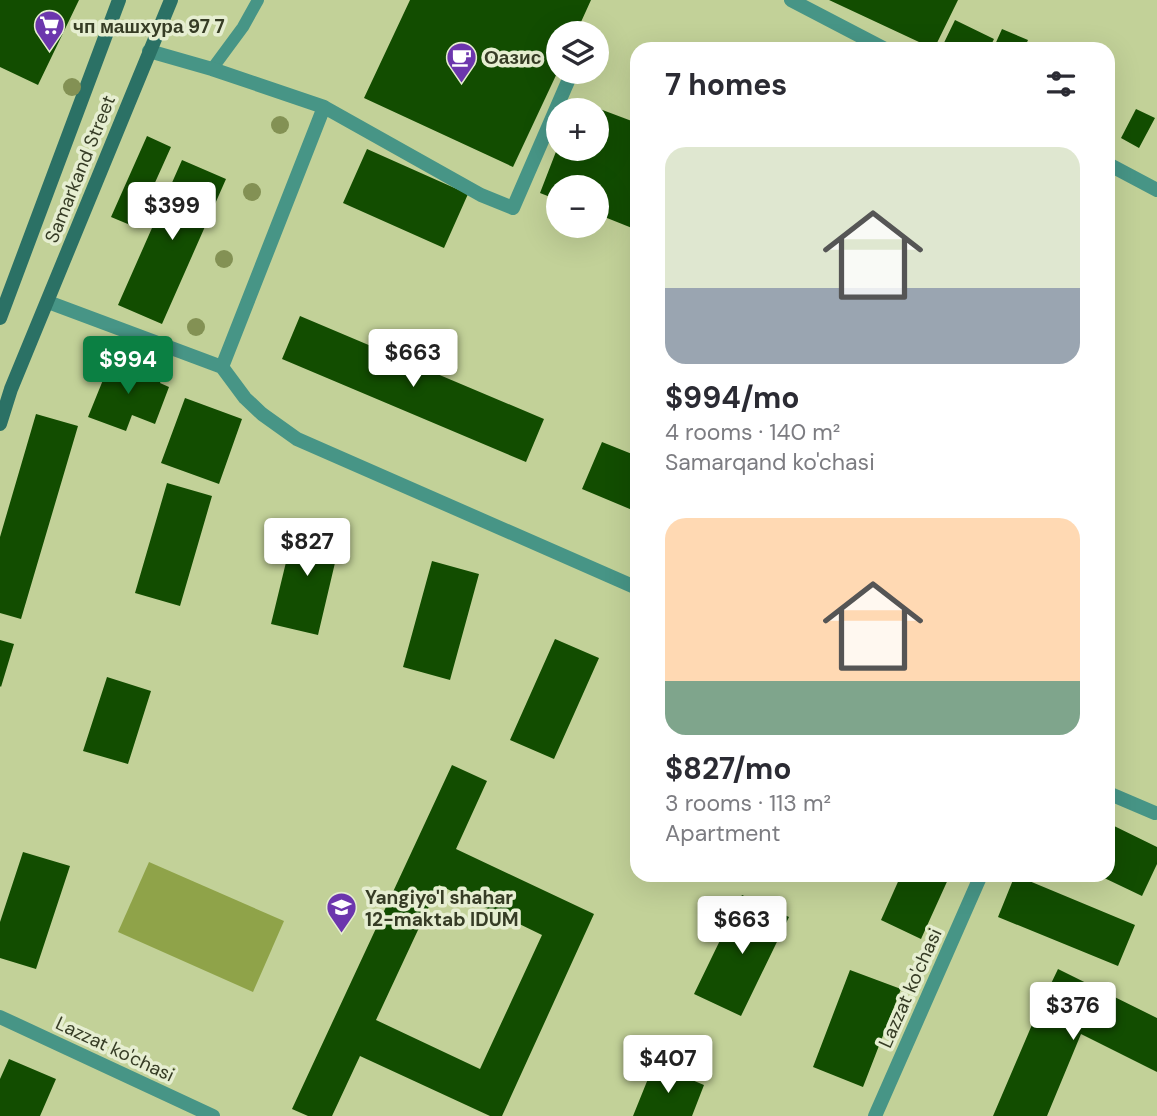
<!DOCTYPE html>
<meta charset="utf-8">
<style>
:root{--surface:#fff;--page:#f7f7f7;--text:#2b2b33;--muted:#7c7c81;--accent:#0b8043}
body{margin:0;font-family:"DM Sans",sans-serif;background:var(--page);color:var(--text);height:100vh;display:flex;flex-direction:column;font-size:26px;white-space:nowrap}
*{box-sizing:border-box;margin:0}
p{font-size:23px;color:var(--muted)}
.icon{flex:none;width:38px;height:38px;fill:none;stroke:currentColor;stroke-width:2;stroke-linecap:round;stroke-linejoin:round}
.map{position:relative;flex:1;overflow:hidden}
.side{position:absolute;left:630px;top:42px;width:485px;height:840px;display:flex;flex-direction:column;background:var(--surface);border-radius:21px;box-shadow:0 7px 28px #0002}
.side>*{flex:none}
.fabs{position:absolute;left:546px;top:21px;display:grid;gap:14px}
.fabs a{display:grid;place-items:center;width:63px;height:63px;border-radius:50%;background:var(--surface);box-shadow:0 7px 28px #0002;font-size:35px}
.price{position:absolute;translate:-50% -60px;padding:0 16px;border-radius:7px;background:#fff;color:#222;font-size:23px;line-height:46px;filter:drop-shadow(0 2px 4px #0008)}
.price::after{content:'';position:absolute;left:50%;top:42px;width:21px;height:16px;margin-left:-10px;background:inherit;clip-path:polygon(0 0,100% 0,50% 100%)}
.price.current{background:var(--accent);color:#fff}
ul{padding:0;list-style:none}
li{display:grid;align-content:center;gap:14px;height:371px;padding:0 35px}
li span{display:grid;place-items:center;height:217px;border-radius:21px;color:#555}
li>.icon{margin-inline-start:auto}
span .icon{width:126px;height:126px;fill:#fffc;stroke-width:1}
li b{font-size:30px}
h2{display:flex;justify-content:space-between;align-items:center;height:84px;padding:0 35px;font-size:30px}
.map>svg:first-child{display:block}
</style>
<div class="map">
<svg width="1157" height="1116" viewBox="0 0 1157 1116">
<rect width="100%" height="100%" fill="#c2d198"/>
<!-- green -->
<path fill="#8fa349" d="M149,862L284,921L253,992L118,932Z"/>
<!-- building -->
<path fill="#124d00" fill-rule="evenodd" d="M0,0H79L38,85L0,67Z
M410,0H591L576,33H558V71L513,167L364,98Z
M829,0H958L934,49Z
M955,20L994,39L989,49H941Z
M1002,29L1028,40L1024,49H993Z
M576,100L637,123V230L597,214V187H558V200L540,193L557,149H597V110H572Z
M1136,109L1155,118L1139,148L1121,138Z
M147,136L171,147L135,227L111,217Z
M367,149L468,194L444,248L343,203Z
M182,160L226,179L162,324L118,305Z
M300,316L544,419L526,462L282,359Z
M102,362L122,370L125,363L162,378L160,383L169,387L155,424L132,415L126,431L88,417L105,375L98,372Z
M185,398L242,419L219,484L161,463Z
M36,414L78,426L21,619L0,613V537Z
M602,442L637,456V512L582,489Z
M167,483L212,496L180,606L135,593Z
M296,521L342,533L318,635L271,624Z
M432,561L479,574L450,680L403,667Z
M555,639L599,658L554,759L510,740Z
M0,640L14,644L1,687L0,686Z
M107,677L151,691L128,764L83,751Z
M452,765L487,781L456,849L594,914L502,1116H490L360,1056L332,1116H308L292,1109ZM439,885L542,935L480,1069L376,1020Z
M1108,823L1157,847V864L1142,896L1098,875H1108Z
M23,852L70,866L36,969L0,958V922Z
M901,875H950L921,939L881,920Z
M1015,875L1135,925L1118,966L998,917Z
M742,895L789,917L741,1016L694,994Z
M1058,969L1157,1018V1072L1081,1034L1047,1116H993L1037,1013Z
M850,970L901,989L863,1087L813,1067Z
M9,1059L56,1079L40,1116H0V1079Z
M654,1064L704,1085L692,1116H633Z"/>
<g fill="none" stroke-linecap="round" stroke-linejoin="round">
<!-- service -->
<path stroke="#479586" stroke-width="12" d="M212,69L243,27L258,0"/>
<!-- minor -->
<path stroke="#479586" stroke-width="14" d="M791,0L885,49
M149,51L212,69L324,107L222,367
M324,107L481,195L513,208L572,72
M1108,164L1157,190
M48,302L222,367L245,398L262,414L297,439L637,588
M1108,793L1155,813
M0,1017L213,1116
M875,1116L981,875"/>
<!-- secondary -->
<path stroke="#2b7165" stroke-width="14" d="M0,318L119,0
M0,424L11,389L171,0"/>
</g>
<!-- trees -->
<g fill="#839154">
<circle cx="72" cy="87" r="9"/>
<circle cx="280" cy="125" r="9"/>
<circle cx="252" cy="192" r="9"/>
<circle cx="224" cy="259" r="9"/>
<circle cx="196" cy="327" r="9"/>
</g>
<!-- icons -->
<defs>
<symbol id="supermarket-pin" viewBox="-11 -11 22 30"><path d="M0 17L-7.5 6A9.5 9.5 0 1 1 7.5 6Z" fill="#6c36ad" stroke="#e6eed1"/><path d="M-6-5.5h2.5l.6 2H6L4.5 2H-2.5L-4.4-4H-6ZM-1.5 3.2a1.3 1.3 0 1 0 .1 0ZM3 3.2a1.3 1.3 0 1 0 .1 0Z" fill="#fff"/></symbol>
<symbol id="cafe-pin" viewBox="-11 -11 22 30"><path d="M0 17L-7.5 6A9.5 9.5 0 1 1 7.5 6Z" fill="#6c36ad" stroke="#e6eed1"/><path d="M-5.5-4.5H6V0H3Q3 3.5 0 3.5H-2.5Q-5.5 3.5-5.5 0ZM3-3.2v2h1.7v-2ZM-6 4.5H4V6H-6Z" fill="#fff"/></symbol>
<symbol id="school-pin" viewBox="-11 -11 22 30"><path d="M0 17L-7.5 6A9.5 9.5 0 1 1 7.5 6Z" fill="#6c36ad" stroke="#e6eed1"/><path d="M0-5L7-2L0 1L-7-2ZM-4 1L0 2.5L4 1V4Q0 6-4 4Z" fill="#fff"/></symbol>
</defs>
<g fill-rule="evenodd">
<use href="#supermarket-pin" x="32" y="8" width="35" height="47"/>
<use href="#cafe-pin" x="444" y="40" width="35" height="47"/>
<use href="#school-pin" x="324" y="890" width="35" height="47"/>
</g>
<g text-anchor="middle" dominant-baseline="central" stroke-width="7" stroke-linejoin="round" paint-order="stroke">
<!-- poi labels -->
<g font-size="19" font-weight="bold" fill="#363c25" stroke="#e6eed1" text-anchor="start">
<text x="73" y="26">чп машхура 97 7</text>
<text x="484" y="57">Оазис</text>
<text x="365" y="897">Yangiyo'l shahar<tspan x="365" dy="22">12-maktab IDUM</tspan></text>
</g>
<!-- street labels -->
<g font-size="19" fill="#363c25" stroke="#e6eed1">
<text transform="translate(80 169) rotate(-68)">Samarkand Street</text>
<text transform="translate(910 988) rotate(-66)">Lazzat ko'chasi</text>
<text transform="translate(115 1049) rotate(25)">Lazzat ko'chasi</text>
</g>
</g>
</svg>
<div class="fabs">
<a><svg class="icon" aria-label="layers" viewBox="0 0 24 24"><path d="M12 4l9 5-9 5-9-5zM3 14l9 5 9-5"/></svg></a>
<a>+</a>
<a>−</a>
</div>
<b class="price" style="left:172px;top:242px">$399</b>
<b class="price" style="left:413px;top:389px">$663</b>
<b class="price current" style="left:128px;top:396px">$994</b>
<b class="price" style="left:307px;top:578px">$827</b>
<b class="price" style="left:742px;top:956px">$663</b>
<b class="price" style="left:1073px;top:1042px">$376</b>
<b class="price" style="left:668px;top:1095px">$407</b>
<section class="side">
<h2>7 homes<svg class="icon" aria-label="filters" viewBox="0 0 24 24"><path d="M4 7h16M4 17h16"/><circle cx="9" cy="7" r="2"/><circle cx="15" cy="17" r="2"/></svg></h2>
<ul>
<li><span style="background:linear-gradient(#dfe7d0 65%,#9aa5b1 0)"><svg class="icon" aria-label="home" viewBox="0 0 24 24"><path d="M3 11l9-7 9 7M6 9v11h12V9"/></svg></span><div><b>$994/mo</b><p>4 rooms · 140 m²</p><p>Samarqand ko'chasi</p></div></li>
<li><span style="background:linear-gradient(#ffd9b3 75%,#7fa58c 0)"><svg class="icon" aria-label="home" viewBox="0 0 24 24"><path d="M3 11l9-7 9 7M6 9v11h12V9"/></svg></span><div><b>$827/mo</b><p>3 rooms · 113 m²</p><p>Apartment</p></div></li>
</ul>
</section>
</div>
